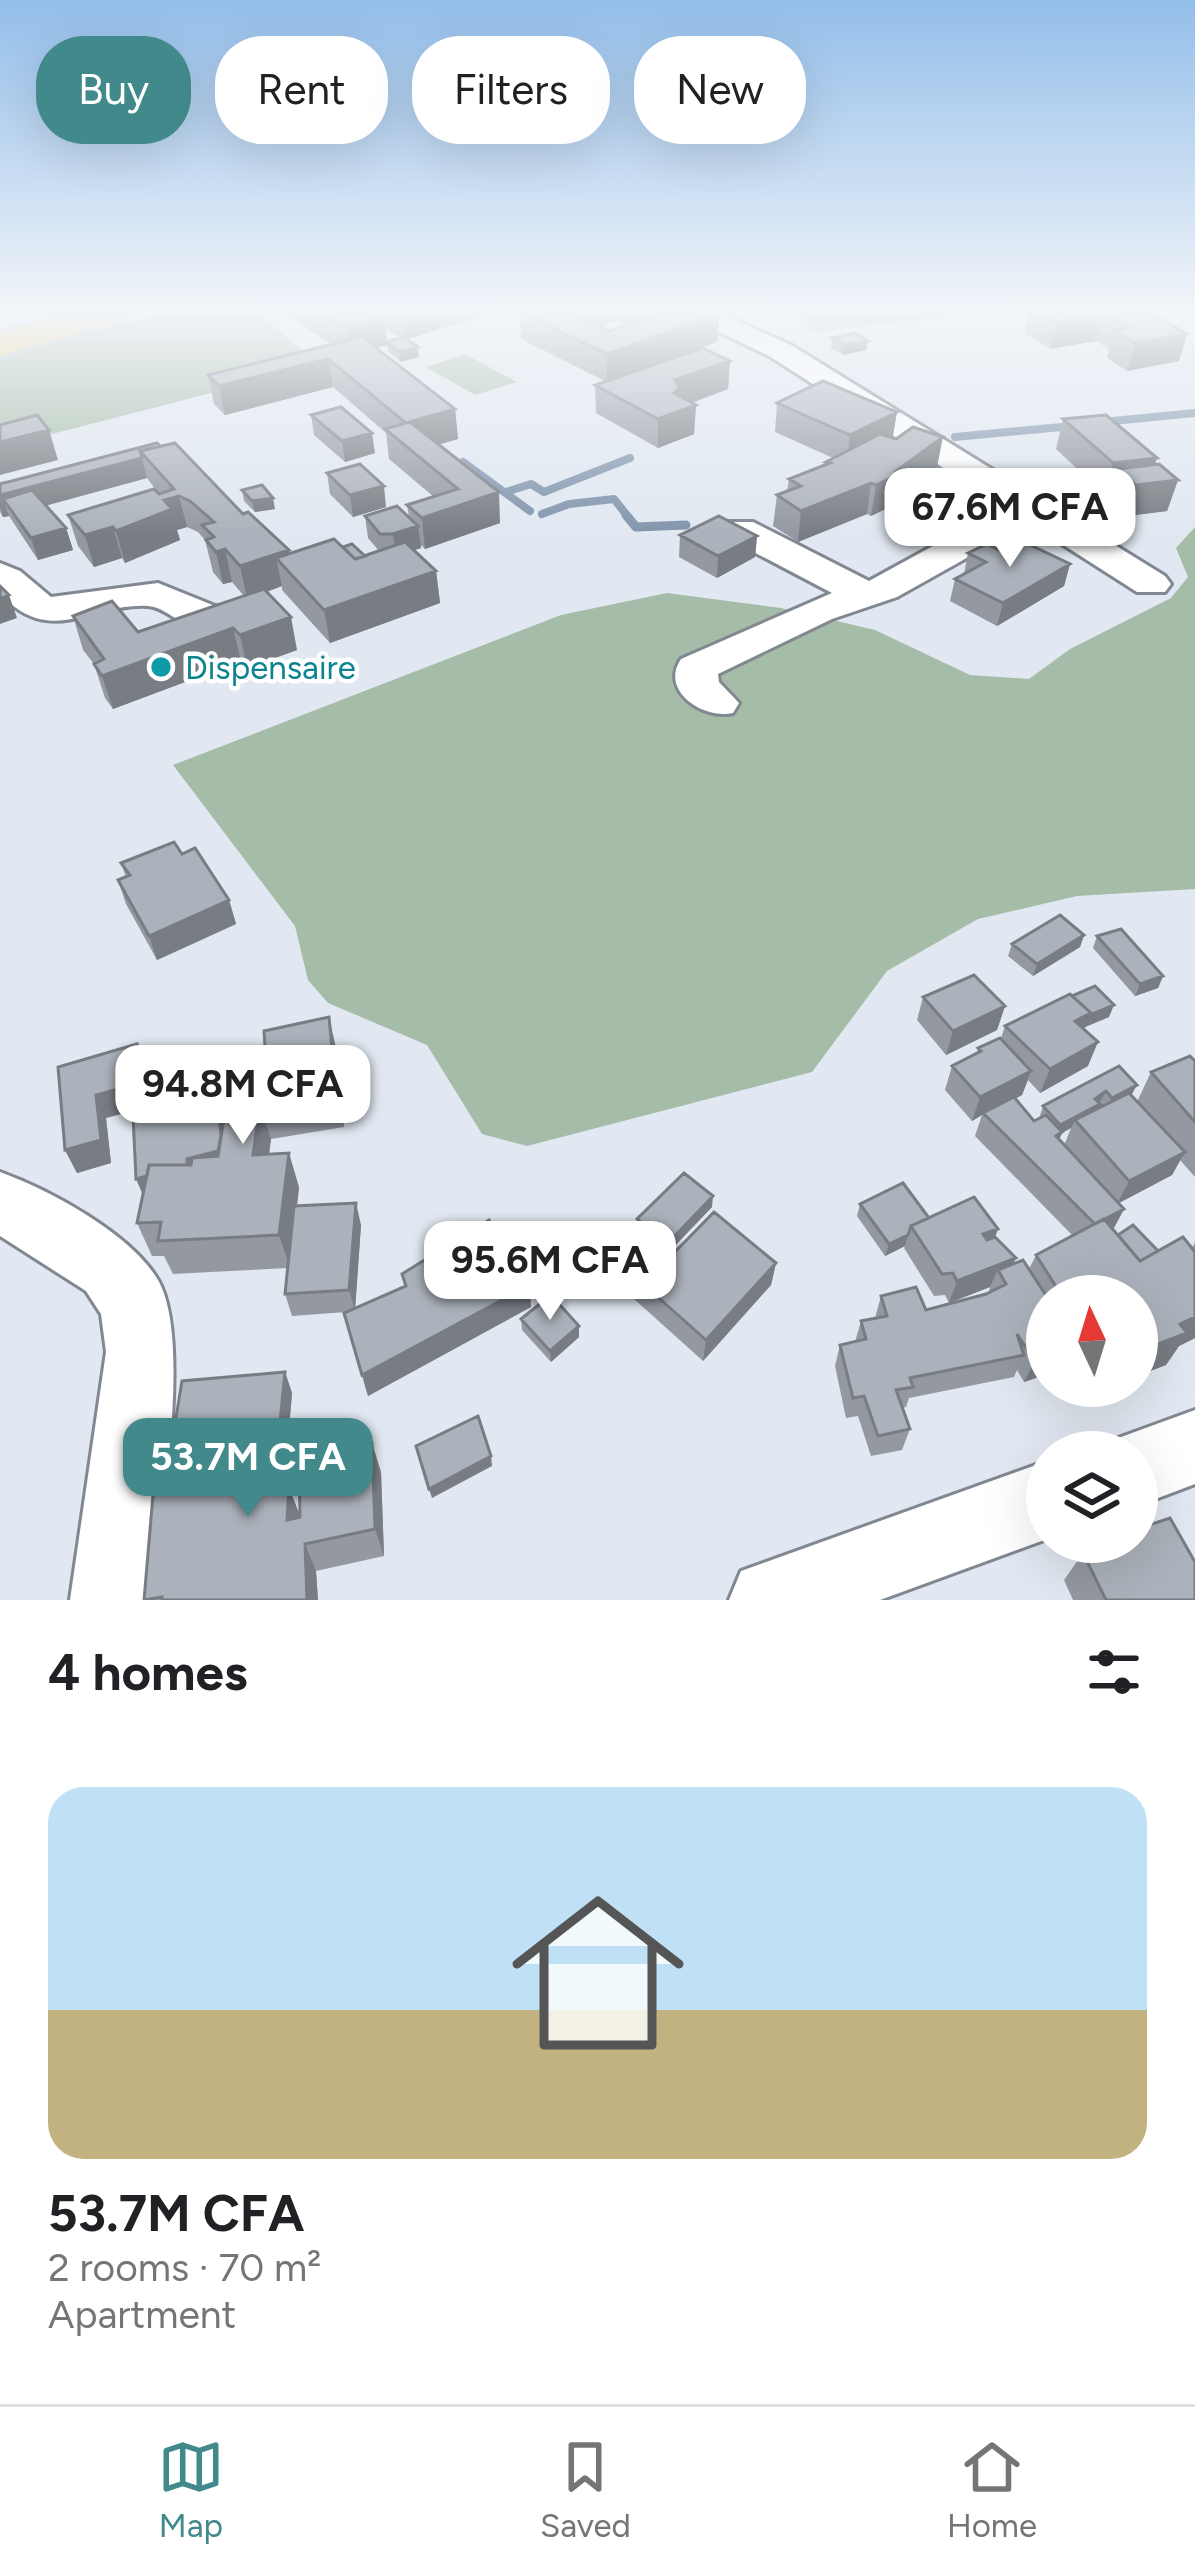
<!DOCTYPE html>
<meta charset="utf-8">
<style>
:root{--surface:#fff;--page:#f2f2f2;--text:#202124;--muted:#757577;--line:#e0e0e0;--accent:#41898a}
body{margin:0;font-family:Figtree,sans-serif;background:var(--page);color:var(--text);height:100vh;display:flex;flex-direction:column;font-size:45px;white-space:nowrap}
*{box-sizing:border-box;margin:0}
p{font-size:39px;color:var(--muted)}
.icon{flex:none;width:66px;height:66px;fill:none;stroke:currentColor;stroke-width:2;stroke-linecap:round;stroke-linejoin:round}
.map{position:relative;height:1600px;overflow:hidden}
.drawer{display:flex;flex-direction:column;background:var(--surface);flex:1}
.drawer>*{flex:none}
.banner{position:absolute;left:36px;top:36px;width:1125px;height:108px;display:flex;gap:24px}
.needle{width:78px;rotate:356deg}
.controls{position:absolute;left:1026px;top:1275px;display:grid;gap:24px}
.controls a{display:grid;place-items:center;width:132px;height:132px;border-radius:50%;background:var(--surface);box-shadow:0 12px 48px #0002;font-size:60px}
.price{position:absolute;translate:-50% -102px;padding:0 27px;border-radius:24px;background:#fff;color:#222;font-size:39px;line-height:78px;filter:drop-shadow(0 3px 6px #0008)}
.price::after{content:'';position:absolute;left:50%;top:72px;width:36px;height:27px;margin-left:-18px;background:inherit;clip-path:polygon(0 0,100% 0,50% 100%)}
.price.current{background:var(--accent);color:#fff}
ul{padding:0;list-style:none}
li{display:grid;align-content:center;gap:24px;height:636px;padding:0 48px}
li span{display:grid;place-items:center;height:372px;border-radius:36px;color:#555}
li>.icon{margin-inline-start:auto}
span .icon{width:216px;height:216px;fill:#fffc;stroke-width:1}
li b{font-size:51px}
h2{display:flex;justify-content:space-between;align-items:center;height:144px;padding:0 48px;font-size:51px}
.chip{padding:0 42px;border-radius:48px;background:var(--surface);box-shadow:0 12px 48px #0002;font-size:42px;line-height:108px}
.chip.current{background:var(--accent);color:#fff}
.dock{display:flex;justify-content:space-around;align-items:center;height:168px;border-top:3px solid var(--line);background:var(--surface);font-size:33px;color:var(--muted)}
.dock a{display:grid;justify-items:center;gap:6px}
.dock .current{color:var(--accent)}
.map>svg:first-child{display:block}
</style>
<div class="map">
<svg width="1195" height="1600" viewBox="0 0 1195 1600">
<rect width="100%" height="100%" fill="#e1e8f1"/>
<!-- green -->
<path fill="#a5bca8" d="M180,310H254L320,365L13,444L0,422V353Z
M801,310H1010L811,332Z
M465,354L517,382L475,395L426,367Z
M1195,527V889L1077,896L978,919L887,971L812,1072L527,1146L482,1134L427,1045L328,1003L308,980L295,926L173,765L561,615L667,593L781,608L875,630L970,675L1029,679L1070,649L1171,598L1188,577L1176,548Z"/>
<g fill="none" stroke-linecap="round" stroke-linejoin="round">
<!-- stream-far1 -->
<path stroke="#8295ac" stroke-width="8" d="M1102,422L1195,413
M955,437L1072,426
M463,462L530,511
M506,492L531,484L544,492L630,458
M542,514L569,504L614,499L629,518"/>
<!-- stream -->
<path stroke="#8295ac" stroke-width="9" d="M626,515L636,527L686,525"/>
<defs>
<path id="minor" d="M674,310H712L791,345L1165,576L1171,584L1165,592H1137L1029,523L897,597L832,619L718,674L719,682L739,703L733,713C704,720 659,691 681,659L832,593L727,538L722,530L727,522H753L869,581L1004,507L771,357Z
M0,563L20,571L51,597L158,583L215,606L272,607L278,616L272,625C242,632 211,635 181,621C170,616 161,607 148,606C90,603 52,648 0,594Z
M0,1172C50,1190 131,1234 158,1280C193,1341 159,1525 152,1600H70L106,1352L101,1314L86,1291L0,1236Z
M1195,1410V1484L1137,1506V1452H1106L1110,1441Z
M1047,1461V1539L880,1600H729L741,1571Z"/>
<path id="major" d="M78,310H134L129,317L0,356V333Z"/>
</defs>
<!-- minor casing -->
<use href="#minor" stroke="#828891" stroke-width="6"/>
<!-- major casing -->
<use href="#major" stroke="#c5c6c6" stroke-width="6"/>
<!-- minor -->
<use href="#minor" fill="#fff" fill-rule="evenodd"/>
<!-- major -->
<use href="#major" fill="#e8cc7a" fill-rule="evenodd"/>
</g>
<!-- wall -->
<path fill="#9499a1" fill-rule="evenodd" d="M279,310H372L380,315V310H499L407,339L418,347L419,357L401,362L388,351L387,345L377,348L455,409L458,439L438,444L500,523L425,549L421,545V548L414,550L436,571L440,603L330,643L282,590V586L267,592L297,650L247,668L241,661L113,709L105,698L94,664L83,650L73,616L138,632L244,596L232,582L223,584L213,572L205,540L198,532L187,527L177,530L180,540L125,563L122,558L94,567L78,546L68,515L159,494L147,478L45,506L66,528L73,550L38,560L9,516L3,517L0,512V482L18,479L157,443L290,553L343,547L365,556L379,551L368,538L365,516L409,517L407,505L434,497L389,459L386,433L333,387L225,415L214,404L208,375L331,344ZM386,329L394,334L402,338L387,342Z
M525,310H709L719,315L717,342L657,364L730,361L728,389L692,403L696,405L694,434L658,448L596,413L595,385L605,381L521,339L520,312ZM616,321L626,325L609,331L599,327Z
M1030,310H1146L1187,334L1179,361L1127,371L1107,358L1109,349L1096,341L1050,349L1025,333Z
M832,338L866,350L843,355L831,348Z
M777,403L897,412L892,438L937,467L897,497L896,504L871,516L867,514L798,542L773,526L777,495L787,491L789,479L826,465V462L833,458L775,432Z
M311,415L375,453L345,462L314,435Z
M1063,419L1157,458L1155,464L1178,480L1167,511L1127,516L1109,499L1111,493L1104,494L1056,449Z
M327,473L386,507L353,517L330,494Z
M957,487L999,489L996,500L977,509L954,498Z
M242,490L275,509L255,512L244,501Z
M680,535L757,536L755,557L717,578L679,557Z
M1003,552L1070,564L1064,586L997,626L950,601L955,579L964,574L968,553Z
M182,854L229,900L236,924L157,960L126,904L118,880L126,877L121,863Z
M1084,935L1080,947L1033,976L1008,956L1012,944Z
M1097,936L1163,976L1158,988L1135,996L1093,948Z
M923,997L1005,1006L997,1030L946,1055L917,1020Z
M1109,1017L1085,1027L1088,1066L1040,1093L1028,1080L1022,1095L1015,1099L1034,1121L1039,1119L1043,1106L1119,1066L1131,1096L1137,1102L1151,1072L1195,1061V1177L1180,1160L1172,1175L1119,1203L1124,1209L1113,1230L1118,1235L1158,1251L1192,1248L1195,1242V1338L1179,1346L1166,1365L1137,1376V1296H1047V1374L1024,1382L1017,1370L1014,1377L909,1398L906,1407L902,1408L910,1429L902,1450L871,1456L858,1416L846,1418L835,1366L840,1345L855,1342L861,1321L875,1318L881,1296L926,1310L989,1293L990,1287L949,1303L945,1295L934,1296L904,1248L905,1246L885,1256L857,1216L860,1204L998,1229L995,1237L1014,1263L1029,1269L1036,1255L1073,1236L975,1136L982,1115L972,1121L945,1090L952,1066L977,1054L978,1048L1001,1038L1005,1026ZM1071,1128L1065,1143L1059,1139L1062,1133Z
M337,1052L344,1127L271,1139L269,1155L299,1187L297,1206L361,1225L355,1308L405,1286L402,1274L531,1307L368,1396L344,1313L346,1312L292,1316L285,1294L287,1268L173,1274L164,1256H152L137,1223L143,1195L133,1111L106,1118L111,1163L77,1173L65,1150L147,1068L150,1090L231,1075Z
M712,1207L666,1255L637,1231V1219Z
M669,1258L776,1263L771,1285L703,1361L623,1289L624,1267Z
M521,1319L579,1326V1337L551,1362L522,1330Z
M285,1372L292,1393L287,1452L271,1454L275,1462V1491L289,1488L300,1515L381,1472L384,1556L316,1571L318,1600H144L180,1457L172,1442Z
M1083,1553L1195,1600H1073L1064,1580Z"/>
<!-- shaded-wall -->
<path fill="#787d83" d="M410,310H499L405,340L403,313Z
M567,310H616V321L571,336Z
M1104,314L1096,341L1050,349L1057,322Z
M719,315L717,342L607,382V354Z
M384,317L387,345L350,356L346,328Z
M1187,334L1179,361L1127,371L1135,343Z
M868,341L866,350L843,355L845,345Z
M418,347L419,357L401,362L400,352Z
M328,359L333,387L225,415L219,386Z
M730,361L728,389L679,407L696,405L694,434L658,448V419L675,380Z
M455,409L458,439L413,452L406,423Z
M897,412L892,442L846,465L850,435Z
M49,430L58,460L0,475V442Z
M372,433L375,453L345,462L342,441Z
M943,437L937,467L897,497L896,504L871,516L876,485Z
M142,458L147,478L14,514L3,499L9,516L3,517L0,507V494Z
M1157,458L1149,484L1178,480L1167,511L1127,516L1136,485L1118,469L1111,493L1104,494L1113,463Z
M871,483L867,514L798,542L801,511Z
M384,486L386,507L353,517L350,495Z
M999,489L996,500L977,509L980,498Z
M499,492L500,523L425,549L422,518Z
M179,496L187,527L177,530L180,540L125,563L116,531L164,500Z
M273,498L275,509L255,512L252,501Z
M418,526L421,548L396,556L393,534Z
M113,527L122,558L94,567L85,535Z
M66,528L73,550L38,560L31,538Z
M757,536L755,557L717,578L718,556Z
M225,549L232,582L223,584L216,552Z
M289,550L294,577L276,558L282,586L247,598L240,566Z
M1070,564L1064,586L997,626L1003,603Z
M436,571L440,603L330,643L324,610Z
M9,595L17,618L0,624V599Z
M291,617L297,650L247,668L240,635Z
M233,628L241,661L113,709L102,676Z
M229,900L236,924L157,960L149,936Z
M1084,935L1080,947L1033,976L1037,964Z
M1163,976L1158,988L1135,996L1140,984Z
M1114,1005L1109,1017L1085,1027L1081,1037L1075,1021Z
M1005,1006L997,1030L946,1055L953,1031Z
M329,1017L337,1052L344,1127L336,1092Z
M1098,1042L1088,1066L1040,1093L1050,1069Z
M137,1044L147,1068L152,1105L106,1118L111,1163L77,1173L65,1150L96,1095Z
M227,1060L234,1083L231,1173L146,1202L136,1179L187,1159L217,1098Z
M1031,1071L1022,1095L985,1114L983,1113L982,1115L972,1121L980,1097Z
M1137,1085L1131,1096L1107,1109L1112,1098Z
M1106,1091L1098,1105L1100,1104L1095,1115L1075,1120L1071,1128L1062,1133L1052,1156L1055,1136L1060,1125Z
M260,1105L271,1139L264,1189L253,1155Z
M1185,1152L1172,1175L1117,1204L1129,1181Z
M289,1153L299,1187L290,1268L279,1235Z
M713,1196L712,1207L666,1255L667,1244Z
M356,1203L361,1225L355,1311L349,1290Z
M1124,1209L1112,1231L1096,1225Z
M998,1229L989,1252L983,1234Z
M908,1235L905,1246L885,1256L889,1244Z
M1016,1258L1007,1281L998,1270L990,1287L949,1303L957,1281Z
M776,1263L771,1285L703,1361L706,1340Z
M530,1285L531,1307L368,1396L362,1375Z
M1195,1317V1338L1179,1346L1166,1365L1137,1376V1352L1180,1324Z
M579,1326V1337L551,1362L550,1351Z
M1047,1357V1374L1024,1382L1035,1361Z
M285,1372L292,1393L287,1452L279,1432Z
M262,1432L275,1462L276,1521L263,1493Z
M372,1443L381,1472L384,1556L375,1529Z
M491,1456L492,1466L432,1498L429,1489Z
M289,1488L300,1516L287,1520Z
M305,1544L316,1571L318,1600H307Z"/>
<!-- building -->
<path fill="#acb2bb" stroke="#787d83" stroke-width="3" d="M317,310H372L384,317L346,328Z
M525,310H567L565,311L609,331L661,314L654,310H709L719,315L607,354L520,312Z
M1038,310H1146L1187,334L1135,343L1114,331L1128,328L1104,314L1057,322Z
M855,333L868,341L845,345L832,338Z
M362,337L455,409L406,423L328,359L219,386L208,375Z
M404,337L418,347L400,352L386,342Z
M703,348L730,361L675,380L680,387L674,393L696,405L658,419L595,385Z
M823,381L897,412L850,435L777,403Z
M341,407L372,433L342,441L311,415Z
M37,415L49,430L0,442V425Z
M1106,415L1157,458L1113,463L1063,419Z
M410,422L499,492L422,518L407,505L458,489L385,429Z
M913,427L943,437L896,471L901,473L876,485L871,483L801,511L777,495L801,486L789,479L830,463L826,462L880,434L896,439Z
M157,443L160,446L140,451L142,458L0,495V484Z
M175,443L243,514L248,512L289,550L240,566L225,549L216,552L206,540L214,537L202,525L214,522L190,501L179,496L164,500L172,509L116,531L113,527L85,535L68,515L154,489L159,494L174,489L140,451Z
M360,464L384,486L350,495L327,473Z
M1159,464L1178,480L1136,485L1118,469Z
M976,479L999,489L980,498L957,487Z
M262,485L273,498L252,501L242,490Z
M32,490L66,528L31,538L3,499Z
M397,506L418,526L393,534H380L365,516Z
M719,516L757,536L718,556L680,535Z
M334,539L355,559L405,542L436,571L324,610L276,558Z
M1022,541L1070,564L1003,603L955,579L986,562L968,553L987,544L1003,552Z
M352,544L365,556L355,559L343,547Z
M0,586L9,595L0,599Z
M264,589L291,617L240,635L233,628L102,676L94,664L104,659L73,616L112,601L138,632Z
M174,842L182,854L195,848L229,900L149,936L118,880L130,875L121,863Z
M1060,915L1084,935L1037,964L1012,944Z
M1121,929L1163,976L1140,984L1097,936Z
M974,975L1005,1006L953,1031L923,997Z
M1095,986L1114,1005L1090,1015L1091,1013L1072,996Z
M1070,994L1091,1013L1075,1021L1098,1042L1050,1069L1005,1026Z
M329,1017L336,1092L260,1105L253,1155L289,1153L279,1235L158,1241L161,1222L137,1223L149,1165H191L192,1158L218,1156L232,1069L266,1063L264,1031Z
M1000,1038L1031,1071L980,1097L952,1066L981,1051L978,1048Z
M137,1044L143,1082L96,1095L101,1140L65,1150L58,1067Z
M1190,1056L1195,1061V1122L1151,1072Z
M227,1060L230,1085L228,1096L217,1098L221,1135L218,1151L187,1159V1165H149L147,1176L136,1179L132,1094L169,1086L168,1073Z
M1119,1066L1137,1085L1112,1098L1106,1091L1095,1099L1100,1104L1060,1125L1043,1106Z
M1129,1093L1185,1152L1129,1181L1075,1120Z
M1014,1097L1034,1121L1046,1115L1062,1132L1056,1136L1124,1209L1095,1224L983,1113Z
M684,1173L713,1196L667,1244L637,1219Z
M903,1183L929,1218L911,1226L908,1235L889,1244L860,1204Z
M974,1197L998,1229L983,1234L987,1240L995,1237L1016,1258L957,1281L953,1273L942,1274L911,1226Z
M356,1203L349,1290L285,1294L294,1206Z
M714,1212L776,1263L706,1340L624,1267L648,1242L669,1258Z
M1104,1219L1140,1261L1183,1237L1195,1252V1317L1180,1324L1187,1333L1137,1352V1296H1062L1036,1255Z
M489,1220L530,1285L362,1375L344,1313L406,1286L402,1274Z
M1133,1225L1158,1251L1140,1261L1118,1235Z
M1023,1260L1047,1297V1357L1035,1361L1017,1334L1024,1355L910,1378L913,1387L896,1390L910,1429L878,1436L864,1396L853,1398L840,1345L866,1339L861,1321L887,1316L881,1296L916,1287L926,1310L986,1294L1006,1284L998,1270Z
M551,1295L579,1326L550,1351L521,1319Z
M285,1372L279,1432H262L198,1442H172L182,1381Z
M478,1416L491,1456L429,1489L416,1446Z
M262,1432L263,1493L289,1488L287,1520L300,1517L299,1457L372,1443L375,1529L305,1544L307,1600H162V1597L144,1600L156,1460L181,1457L182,1445Z
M1170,1518L1195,1562V1600H1106L1083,1553L1093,1544L1100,1542H1137V1529Z"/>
<!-- sky -->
<linearGradient id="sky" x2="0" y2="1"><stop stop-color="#93beea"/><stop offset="0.58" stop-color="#f2f5f9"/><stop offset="1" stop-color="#f2f5f9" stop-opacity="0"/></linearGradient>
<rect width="1195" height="534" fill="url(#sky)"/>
<!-- markers -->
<circle fill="#0f9aa8" stroke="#fff" stroke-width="4.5" cx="161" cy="667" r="12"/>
<g text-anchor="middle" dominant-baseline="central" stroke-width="9" stroke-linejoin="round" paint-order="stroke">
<!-- culture labels -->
<g font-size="33" fill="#0d838f" stroke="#fff" text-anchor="start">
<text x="185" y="667">Dispensaire</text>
</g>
</g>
</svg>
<div class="controls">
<a><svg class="needle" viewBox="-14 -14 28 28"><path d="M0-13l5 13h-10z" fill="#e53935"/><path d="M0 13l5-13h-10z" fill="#757577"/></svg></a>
<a><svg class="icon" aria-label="layers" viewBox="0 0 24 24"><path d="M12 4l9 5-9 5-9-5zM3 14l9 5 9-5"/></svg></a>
</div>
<b class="price" style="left:1010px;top:570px">67.6M CFA</b>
<b class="price" style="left:243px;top:1147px">94.8M CFA</b>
<b class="price" style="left:550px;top:1323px">95.6M CFA</b>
<b class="price current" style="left:248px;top:1520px">53.7M CFA</b>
<div class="banner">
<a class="chip current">Buy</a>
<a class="chip">Rent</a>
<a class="chip">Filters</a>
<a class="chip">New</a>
</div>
</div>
<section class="drawer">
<h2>4 homes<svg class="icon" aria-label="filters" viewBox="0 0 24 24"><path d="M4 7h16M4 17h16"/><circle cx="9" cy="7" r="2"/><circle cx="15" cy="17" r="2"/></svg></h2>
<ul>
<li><span style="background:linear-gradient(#bfe0f5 60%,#c2b280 0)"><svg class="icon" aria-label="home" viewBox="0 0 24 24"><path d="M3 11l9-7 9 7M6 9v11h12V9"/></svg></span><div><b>53.7M CFA</b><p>2 rooms · 70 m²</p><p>Apartment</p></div></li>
</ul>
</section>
<nav class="dock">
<a class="current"><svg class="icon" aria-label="map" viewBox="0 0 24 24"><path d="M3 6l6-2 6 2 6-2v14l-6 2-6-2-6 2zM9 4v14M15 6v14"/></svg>Map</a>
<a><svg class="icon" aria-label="saved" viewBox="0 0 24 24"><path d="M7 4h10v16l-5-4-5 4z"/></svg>Saved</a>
<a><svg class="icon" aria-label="home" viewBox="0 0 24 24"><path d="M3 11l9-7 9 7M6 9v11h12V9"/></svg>Home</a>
</nav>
